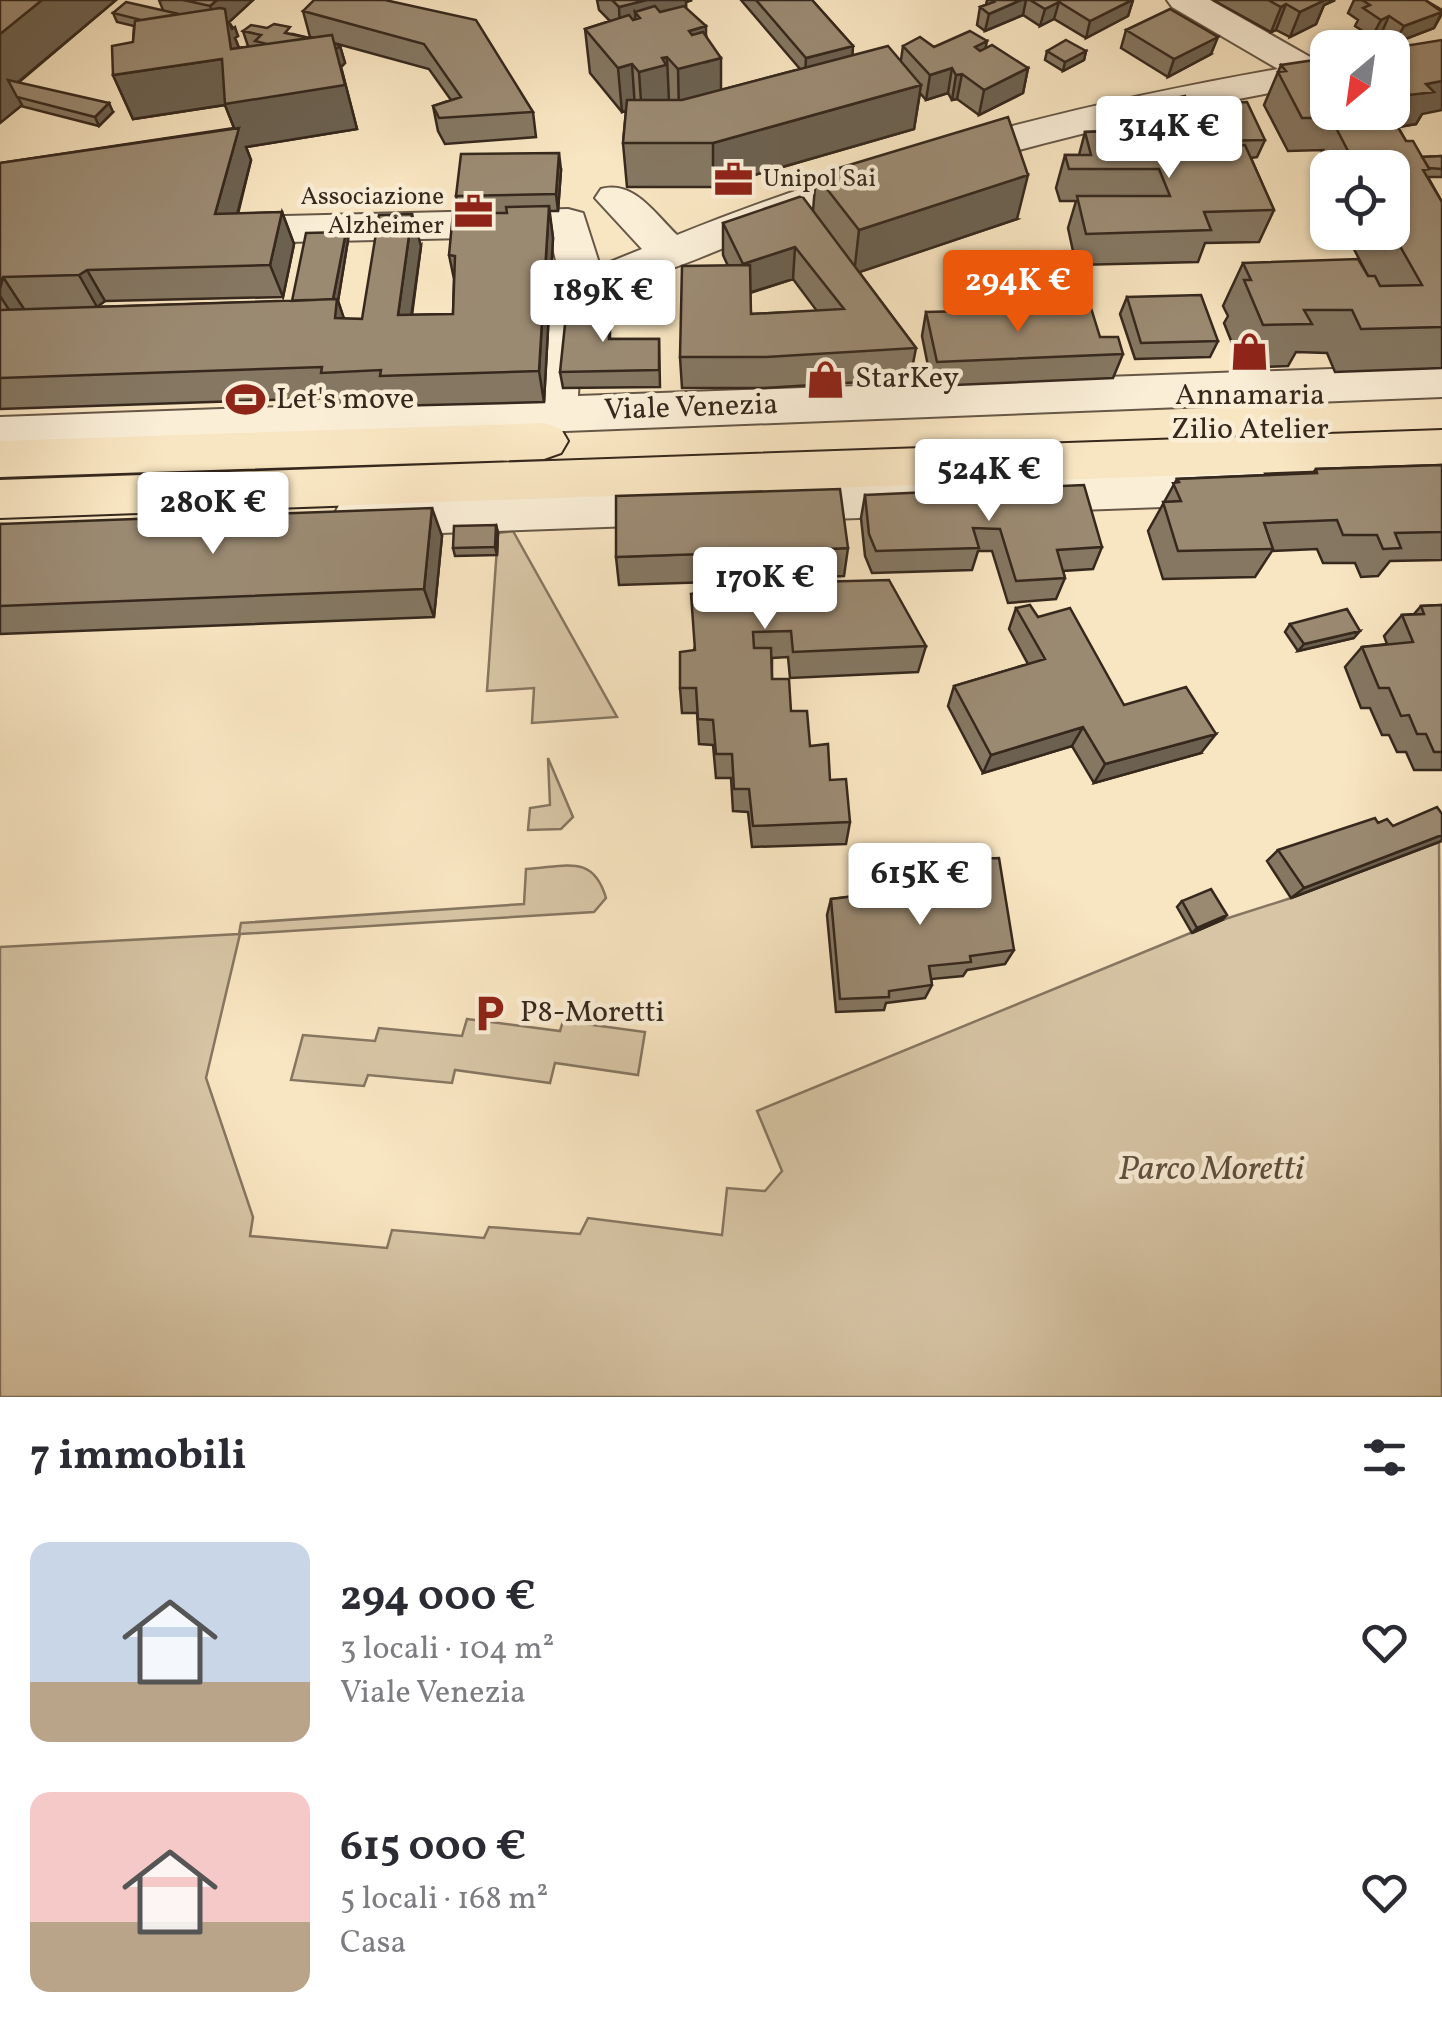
<!DOCTYPE html>
<html lang="it">
<meta charset="utf-8">
<style>
:root{--surface:#fff;--page:#f7f7f7;--text:#2b2b33;--muted:#7c7c81;--accent:#ea580c}
body{margin:0;font-family:Vollkorn,serif;background:var(--page);color:var(--text);height:100vh;display:flex;flex-direction:column;font-size:38px;white-space:nowrap}
*{box-sizing:border-box;margin:0}
p{font-size:32px;color:var(--muted)}
.icon{flex:none;width:55px;height:55px;fill:none;stroke:currentColor;stroke-width:2;stroke-linecap:round;stroke-linejoin:round}
.map{position:relative;height:1397px;overflow:hidden}
.panel{display:flex;flex-direction:column;background:var(--surface);flex:1}
.panel>*{flex:none}
.needle{width:65px;rotate:209deg}
.tools{position:absolute;left:1310px;top:30px;display:grid;gap:20px}
.tools a{display:grid;place-items:center;width:100px;height:100px;border-radius:20px;background:var(--surface);box-shadow:0 2px 8px #0004;font-size:50px}
.price{position:absolute;translate:-50% -85px;padding:0 22px;border-radius:10px;background:#fff;color:#222;font-size:32px;line-height:65px;filter:drop-shadow(0 2px 5px #0008)}
.price::after{content:'';position:absolute;left:50%;top:60px;width:30px;height:22px;margin-left:-15px;background:inherit;clip-path:polygon(0 0,100% 0,50% 100%)}
.price.selected{background:var(--accent);color:#fff}
ul{padding:0;list-style:none}
li{display:flex;align-items:center;gap:30px;height:250px;padding:0 30px}
li span{display:grid;place-items:center;flex:none;width:280px;height:200px;border-radius:20px;color:#555}
li>.icon{margin-inline-start:auto}
span .icon{width:120px;height:120px;fill:#fffc;stroke-width:1}
li b{font-size:42px}
h2{display:flex;justify-content:space-between;align-items:center;height:120px;padding:0 30px;font-size:42px}
.map>svg:first-child{display:block}
</style>
<div class="map">
<svg width="1442" height="1397" viewBox="0 0 1442 1397">
<rect width="100%" height="100%" fill="#f8e5c1"/>
<filter id="stains"><feTurbulence type="fractalNoise" baseFrequency=".002" numOctaves="4"/><feColorMatrix values="0 0 0 0 .2 0 0 0 0 .09 0 0 0 0 .02 0 0 0 .5 -.17"/></filter>
<radialGradient id="worn" r=".72"><stop offset=".6" stop-color="#630" stop-opacity="0"/><stop offset="1" stop-color="#630" stop-opacity=".3"/></radialGradient>
<!-- green -->
<path fill="#d7c5a5" stroke="#867661" stroke-width="2.5" d="M513,531L617,717L532,723L534,688L487,691L498,533Z
M548,758L573,817L561,829L528,830L530,808L550,805Z
M1439,842L1442,1397H0V947L239,934L241,923L524,904L526,869C565,867 593,853 606,898L594,912L240,934L206,1078L253,1217L250,1236L387,1248L392,1230L484,1238L489,1227L580,1234L588,1218L722,1235L727,1188L765,1191L782,1171L757,1111L1222,920L1291,898Z
M467,1019L560,1031L563,1021L645,1032L638,1075L555,1063L550,1083L455,1070L452,1083L368,1075L364,1086L291,1080L303,1035L375,1041L379,1028L462,1036Z"/>
<g fill="none" stroke-linecap="round" stroke-linejoin="round">
<defs>
<path id="minor" d="M1167,0H1210L1319,62L1328,60V82C1114,121 905,172 704,256C663,273 614,286 582,315L578,396L1442,365V397L0,453V417L532,398L538,312L562,285L550,236L243,243L228,240L222,230L228,220L243,217L568,209L583,213L600,266L642,249L595,198L601,189C634,180 655,214 677,235C870,157 1073,105 1278,69L1172,7Z
M1246,466L1263,472L1270,485L1263,498L1246,504L358,536L340,531L333,517L340,503L358,498Z"/>
<path id="major" d="M544,423L561,429L568,441L561,453L544,459L0,477V441Z
M1442,430V466L0,518V480Z"/>
</defs>
<!-- minor casing -->
<use href="#minor" stroke="#665746" stroke-width="4"/>
<!-- major casing -->
<use href="#major" stroke="#36281d" stroke-width="4"/>
<!-- minor -->
<use href="#minor" fill="#faeed7" fill-rule="evenodd"/>
<!-- major -->
<use href="#major" fill="#f8e5c1" fill-rule="evenodd"/>
</g>
<!-- wall -->
<path fill="#857762" stroke="#36281d" stroke-width="2.5" fill-rule="evenodd" d="M0,0H116L18,83L113,112L99,126L21,106L0,123Z
M159,0H253L229,22L238,36L235,38L239,48L248,46L243,31L293,34L309,38H314L310,37L303,11L385,0L533,112L536,137L445,144L438,131L433,106L451,100L429,69L334,43L340,46L345,63L341,67L357,129L246,147L251,160L238,214L282,212L294,244L283,297L105,301L97,307L292,301L348,240L338,301L344,319H362L421,246L412,315L453,314L454,279L449,255L460,213L456,196L561,170L558,211H549L553,238L544,402L390,406L388,401L333,404L330,398L0,409V163L234,128L225,105L133,119L113,75L133,42L134,26L117,22L113,13L163,10Z
M597,0H692L686,2V9L706,35L721,90L800,69L741,0H812L853,46L852,55L901,60L903,46L986,48L1028,68L1023,93L979,115L957,99L952,100L948,93L926,100L920,93L914,129L713,187H627L623,143L626,111L622,112L590,73L585,29L610,21L599,10Z
M987,0H1133L1128,16L1086,38L1054,19L1040,26L1023,15L985,31L977,25L980,7L986,5Z
M1213,0H1335L1324,5L1316,24L1290,37L1276,30L1271,32Z
M1354,0H1425L1442,10V14L1434,28L1395,43L1381,34L1372,37L1355,26L1358,20L1348,13Z
M1126,30L1211,54L1168,77L1121,48Z
M1392,48L1422,114L1416,124L1398,127L1406,141L1422,157L1442,156V177H1428L1442,202V368L1335,372L1327,353L1296,352L1288,366L1242,368L1224,323L1228,316L1223,306L1243,263L1368,276L1345,232H1392V168H1328V198L1313,170L1323,150L1288,151L1264,105L1281,65L1328,112H1392ZM1385,120L1389,124L1377,125L1376,121Z
M1047,51H1086L1084,60L1063,71L1045,60Z
M1149,104L1195,118L1200,104L1265,140L1257,157L1251,158L1274,210L1259,242L1205,243L1198,262L1076,265L1068,228L1076,201H1060L1056,188L1065,155H1079L1085,132L1112,131L1113,127L1147,132L1143,121Z
M816,175L1017,219L859,272L916,348L910,379L764,388H682L680,357L728,266L723,255V223L813,211ZM793,279L817,311L751,314L750,293Z
M1127,297L1218,341L1210,357L1135,359L1120,314Z
M926,312L1100,337L1123,354L1113,378L932,386L922,336Z
M610,314V339H659L660,387L563,388L560,372Z
M1442,465V560L1390,561L1378,576L1361,577L1355,563H1323L1317,549L1272,551L1255,577L1163,579L1148,531L1177,479L1313,473L1316,469Z
M865,495L1102,547L1093,569L1063,571L1065,578L1056,599L1008,603L992,551H978L972,570L872,573L865,556L861,518Z
M0,524L442,536L434,617L0,634Z
M496,525L498,533L497,555L455,556L453,548Z
M848,548L844,576L772,579L773,583L926,646L918,672L790,678L788,657L772,658V679L830,780L850,822L846,844L752,847L748,812L733,811L731,778H716L713,745L699,744L697,713H682L680,688L694,650L712,582L619,585L616,557Z
M1442,605V770H1414L1406,752H1397L1389,735H1382L1370,708H1361L1345,667L1362,647L1387,644L1384,636L1402,615L1414,614L1421,606Z
M1016,608L1038,617L1124,705L1201,753L1094,783L1072,746L983,773L948,706L954,686L1028,664L1009,629Z
M1290,624L1354,638L1298,651L1285,632Z
M1378,823L1393,826L1439,842L1291,898L1267,861L1278,850Z
M952,860L1014,950L1005,964L967,970L963,976L931,979L932,985L925,998L886,1003L884,1010L836,1012L827,915L831,899L905,890L904,884L910,868L950,865Z
M1182,901L1222,920L1192,933L1177,907Z"/>
<!-- shaded-wall -->
<path fill="#6c6150" stroke="#36281d" stroke-width="2.5" d="M42,0H116L12,87L22,105L0,123V34Z
M217,0H253L229,22L232,29L235,27L238,36L235,38L241,53L231,49L219,31L210,6Z
M644,0H692L686,2V9L640,18L635,12L636,28L620,32L619,7Z
M1021,0H1026L1023,15L985,31L989,14Z
M1133,0L1128,16L1086,38L1090,21Z
M1318,0H1335L1324,5L1316,24L1290,37L1300,12Z
M1059,2L1054,19L1040,26L1045,9Z
M1286,4L1276,30L1271,32L1281,7Z
M1442,12L1434,28L1395,43L1404,26Z
M1389,16L1381,34L1372,37L1381,20Z
M706,26V62L721,58V102L679,113L678,69L689,31Z
M1218,37L1211,54L1168,77L1174,59Z
M987,41L982,66L975,47Z
M340,46L345,63L341,67L357,129L246,147L251,160L229,246L215,214L237,135L225,105L133,119L113,75L222,59L336,49Z
M853,46L852,63L805,76L806,58Z
M1086,51L1084,60L1063,71L1065,62Z
M667,57L669,101L642,116L639,72Z
M632,64L635,108L622,112L618,68Z
M952,68L948,93L926,100L930,75Z
M1028,68L1023,93L979,115L984,90Z
M962,74L957,99L952,100L956,75Z
M1442,81V110L1422,114L1416,124L1392,128L1409,95L1426,84Z
M921,85L914,129L713,187V143Z
M109,103L113,112L99,126L95,117Z
M559,153L561,170L558,211L556,194Z
M1028,175L1017,219L854,274L859,230Z
M549,206L553,238L544,402L539,371Z
M282,212L294,244L283,297L270,265Z
M412,214L421,246L407,346L398,315Z
M346,232L348,240L338,301L348,331L334,318L331,310Z
M795,247L793,279L742,295L743,264Z
M87,270L105,301L97,307L79,275Z
M3,277L24,309L19,325L0,296V288Z
M432,508L442,536L434,617L424,589Z
M496,525L498,533L497,555L495,547Z
M1360,631L1354,638L1298,651L1304,644Z
M1083,727L1072,746L983,773L991,755Z
M1216,734L1201,753L1094,783L1105,764Z
M1442,835V840L1439,842L1291,898L1304,888Z
M1227,915L1222,920L1192,933L1197,928Z"/>
<!-- building -->
<path fill="#9b8a72" stroke="#36281d" stroke-width="2.5" d="M0,0H42L0,34Z
M183,0H217L210,6Z
M314,0H385L476,20L533,112L439,118L433,106L461,97L424,44L303,11Z
M612,0H647L619,7Z
M756,0H812L853,46L806,58Z
M991,0H1021L989,14L980,7L994,2Z
M1030,0H1132L1090,21L1059,2L1045,9Z
M1268,0H1325L1300,12L1286,4L1281,7Z
M1362,0H1425L1442,12L1404,26L1389,16L1381,20L1363,8L1370,5Z
M126,2L179,14L141,20L113,13Z
M655,6L660,12L684,6L706,26L689,31L692,35L703,32L721,58L678,69L667,57L662,58L666,65L639,72L632,64L618,68L585,29L629,15L633,20L640,18L635,12Z
M220,8L225,9L231,49L332,35L345,85L225,104L222,59L113,75L112,46L133,42L135,21Z
M1170,9L1218,37L1174,59L1126,30Z
M274,24L290,27L285,33L309,38L267,44L255,41L261,35L243,31L251,25L267,28Z
M970,31L987,41L975,47L980,51L992,45L1028,68L984,90L962,74L956,75L952,68L930,75L903,46L920,37L934,47Z
M1066,40L1086,51L1065,62L1047,51Z
M1442,40V81L1426,84L1434,92L1409,95L1402,88L1392,89V48Z
M888,46L921,85L713,143H623L627,100H682Z
M1328,58V112H1372L1378,124L1346,126L1342,118H1302L1278,72L1286,71L1281,65Z
M8,80L109,103L95,117L17,97Z
M1185,96L1200,132H1196L1197,135L1174,136L1171,130L1160,131L1149,104Z
M1247,102L1265,140L1216,141L1200,104Z
M1008,117L1028,175L859,230L816,175Z
M1396,124L1406,141H1413L1429,169L1423,170L1442,202V327L1361,329L1352,310H1304L1312,324L1263,325L1244,280H1251L1243,263L1358,259L1368,276H1375L1380,286L1422,285L1392,232V168H1357L1335,126Z
M1142,126L1145,132L1171,130L1174,136L1206,134L1210,146L1245,145L1274,210L1204,212L1211,230L1086,234L1077,196H1170L1159,169H1069L1065,155H1091L1085,132L1114,131L1113,127Z
M239,128L215,214L282,212L270,265L87,270L79,275L3,277L0,288V163Z
M559,153L556,194L456,196L461,154Z
M1442,156V169L1429,168L1422,157Z
M802,196L916,348L766,357H680L682,266L750,265L751,314L844,309L795,247L743,264L723,223Z
M549,206L539,371L380,376L381,370L321,373L322,367L0,378V310L337,299L335,318L362,319L379,215L412,214L398,315L453,314L455,256L449,255L453,213H507L506,207Z
M346,232L333,299L292,301L306,233Z
M1201,295L1218,341L1141,343L1127,297Z
M608,298L609,339H659V370L560,372L566,315Z
M1091,308L1100,337H1118L1123,354L937,362L926,312Z
M1442,465V532L1395,533L1401,548L1383,549L1377,535H1343L1337,520L1264,523L1273,549L1178,551L1163,502L1181,501L1173,483L1179,482L1177,479L1317,473L1316,469Z
M1084,485L1102,547L1057,550L1065,578L1016,581L1000,529L973,528L979,548L876,551L869,534L865,495Z
M840,489L848,548L769,552L773,583L889,580L926,646L793,652L791,631L753,632L754,648H771L772,679H789L791,711H807L810,746L828,744L830,780L846,779L850,822L753,826L749,789H734L732,754H716L713,720L698,719L696,688H680V652L695,650L691,594L713,592L710,584L716,578L726,577V558H733V553L616,557V496Z
M432,508L424,589L0,606V524Z
M496,525L495,547L453,548L454,526Z
M1030,605L1038,617L1070,608L1124,705L1186,687L1216,734L1105,764L1083,727L991,755L954,686L1045,659L1016,608Z
M1442,605V752H1434L1426,734H1417L1409,715L1401,716L1389,688H1379L1362,647L1413,642L1402,615L1424,614L1421,606Z
M1347,609L1360,631L1304,644L1290,624Z
M1437,807L1442,814V835L1304,888L1278,850L1375,818L1378,823L1387,819L1393,826Z
M999,858L1014,950L970,956L971,962L929,966L932,985L889,991V997L840,999L831,899L913,889L910,868L953,865L952,860Z
M1211,889L1227,915L1197,928L1182,901Z"/>
<!-- icons -->
<defs>
<symbol id="office-bare" viewBox="-9 -9 18 18"><path d="M-6-3h4V-5.5h4V-3h4V5H-6ZM-1-4.5V-3h2v-1.5ZM-6 0V1H6V0Z" fill="#8f2418" stroke="#faeed7" stroke-width="2.5" paint-order="stroke"/></symbol>
<symbol id="shop-bare" viewBox="-9 -9 18 18"><path d="M-5-2.5h2.3a2.7 3.5 0 0 1 5.4 0H5L5.5 6h-11ZM-1.5-2.5h3a1.5 2.3 0 0 0-3 0Z" fill="#8f2418" stroke="#faeed7" stroke-width="2.5" paint-order="stroke"/></symbol>
<symbol id="stadium-bare" viewBox="-9 -9 18 18"><path d="M0-5a6.5 5 0 1 0 0 10a6.5 5 0 1 0 0-10ZM-3.5-1.8h7v3.6h-7Z" fill="#8f2418" stroke="#faeed7" stroke-width="2.5" paint-order="stroke"/></symbol>
<symbol id="parking-bare" viewBox="-9 -9 18 18"><path d="M-3.5-5.5H1a3.5 3.5 0 0 1 0 7H-1V5.5H-3.5ZM-1-3.4V-.6H.8a1.4 1.4 0 0 0 0-2.8Z" fill="#8f2418" stroke="#faeed7" stroke-width="2.5" paint-order="stroke"/></symbol>
</defs>
<g fill-rule="evenodd">
<use href="#office-bare" x="706" y="152" width="55" height="55"/>
<use href="#office-bare" x="446" y="184" width="55" height="55"/>
<use href="#shop-bare" x="1222" y="324" width="55" height="55"/>
<use href="#shop-bare" x="798" y="352" width="55" height="55"/>
<use href="#stadium-bare" x="218" y="372" width="55" height="55"/>
<use href="#parking-bare" x="462" y="986" width="55" height="55"/>
</g>
<g text-anchor="middle" dominant-baseline="central" stroke-width="9" stroke-linejoin="round" paint-order="stroke">
<!-- far-poi labels -->
<g font-size="25" fill="#36281d" stroke="#faeed7" text-anchor="start">
<text x="763" y="179">Unipol Sai</text>
<text x="444" y="197" text-anchor="end">Associazione<tspan x="444" dy="29">Alzheimer</tspan></text>
</g>
<!-- poi labels -->
<g font-size="30" fill="#36281d" stroke="#faeed7" text-anchor="start">
<text x="855" y="379">StarKey</text>
<text x="1250" y="396" text-anchor="middle">Annamaria<tspan x="1250" dy="34">Zilio Atelier</tspan></text>
<text x="276" y="400">Let's move</text>
<text x="520" y="1013">P8-Moretti</text>
</g>
<!-- street labels -->
<g font-size="30" fill="#36281d" stroke="#faeed7">
<text transform="translate(691 408) rotate(-2)">Viale Venezia</text>
</g>
<!-- near-park labels -->
<g font-size="35" font-style="italic" fill="#5e4f3f" stroke="#faeed7">
<text x="1211" y="1170">Parco Moretti</text>
</g>
</g>
<rect width="100%" height="100%" filter="url(#stains)"/>
<rect width="100%" height="100%" fill="url(#worn)"/>
</svg>
<div class="tools">
<a><svg class="needle" viewBox="-14 -14 28 28"><path d="M0-13l5 13h-10z" fill="#e53935"/><path d="M0 13l5-13h-10z" fill="#7c7c81"/></svg></a>
<a><svg class="icon" aria-label="locate" viewBox="0 0 24 24"><circle cx="12" cy="12" r="6"/><path d="M12 2v4M12 18v4M2 12h4M18 12h4"/></svg></a>
</div>
<b class="price" style="left:1169px;top:181px">314K €</b>
<b class="price selected" style="left:1018px;top:335px">294K €</b>
<b class="price" style="left:603px;top:345px">189K €</b>
<b class="price" style="left:989px;top:524px">524K €</b>
<b class="price" style="left:213px;top:557px">280K €</b>
<b class="price" style="left:765px;top:632px">170K €</b>
<b class="price" style="left:920px;top:928px">615K €</b>
</div>
<section class="panel">
<h2>7 immobili<svg class="icon" aria-label="filters" viewBox="0 0 24 24"><path d="M4 7h16M4 17h16"/><circle cx="9" cy="7" r="2"/><circle cx="15" cy="17" r="2"/></svg></h2>
<ul>
<li><span style="background:linear-gradient(#c9d6e8 70%,#b9a48a 0)"><svg class="icon" aria-label="home" viewBox="0 0 24 24"><path d="M3 11l9-7 9 7M6 9v11h12V9"/></svg></span><div><b>294 000 €</b><p>3 locali · 104 m²</p><p>Viale Venezia</p></div><svg class="icon" aria-label="heart" viewBox="0 0 24 24"><path d="M12 20l-8-8c-3-5 5-10 8-4 3-6 11-1 8 4z"/></svg></li>
<li><span style="background:linear-gradient(#f6c9c9 65%,#b9a48a 0)"><svg class="icon" aria-label="home" viewBox="0 0 24 24"><path d="M3 11l9-7 9 7M6 9v11h12V9"/></svg></span><div><b>615 000 €</b><p>5 locali · 168 m²</p><p>Casa</p></div><svg class="icon" aria-label="heart" viewBox="0 0 24 24"><path d="M12 20l-8-8c-3-5 5-10 8-4 3-6 11-1 8 4z"/></svg></li>
</ul>
</section>
